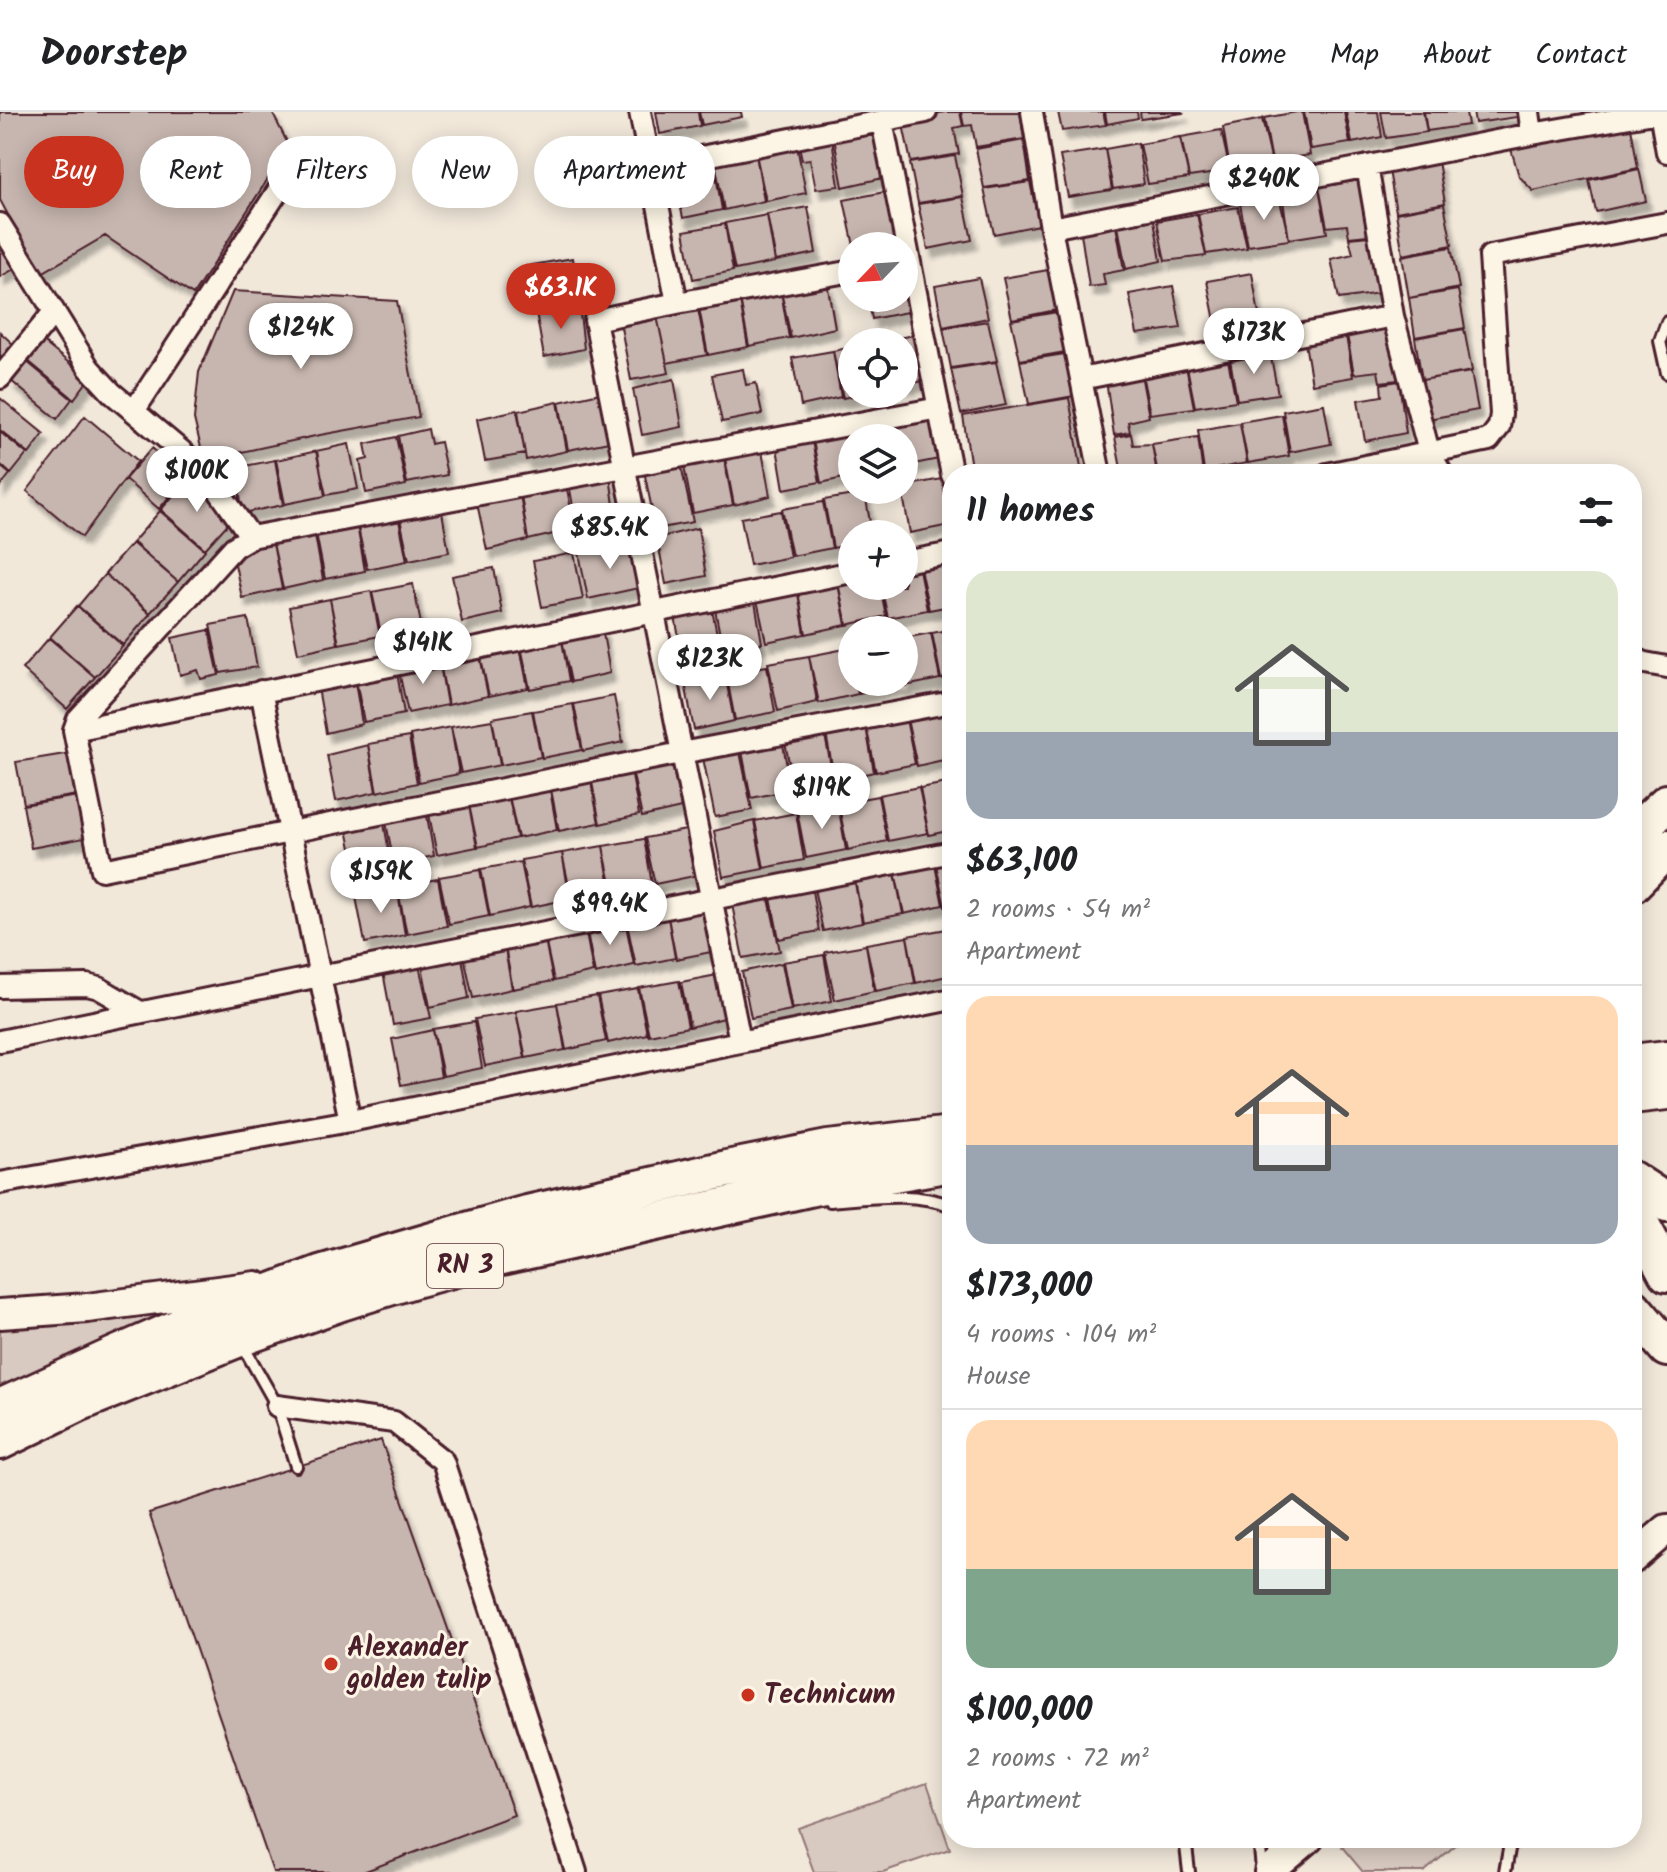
<!DOCTYPE html>
<meta charset="utf-8">
<style>
:root{--surface:#fff;--page:#f6f6f6;--text:#202124;--muted:#757577;--line:#e0e0e0;--accent:#c8321e}
body{margin:0;font-family:Kalam,sans-serif;background:var(--page);color:var(--text);height:100vh;display:flex;flex-direction:column;font-size:30px;white-space:nowrap}
*{box-sizing:border-box;margin:0}
p{font-size:26px;color:var(--muted)}
.icon{flex:none;width:44px;height:44px;fill:none;stroke:currentColor;stroke-width:2;stroke-linecap:round;stroke-linejoin:round}
.map{position:relative;flex:1;overflow:hidden}
.drawer{position:absolute;left:942px;top:352px;width:700px;height:1384px;display:flex;flex-direction:column;background:var(--surface);border-radius:32px;box-shadow:0 4px 20px #0003}
.drawer>*{flex:none}
.guide{position:absolute;left:24px;top:24px;width:760px;height:72px;display:flex;gap:16px}
.needle{width:52px;rotate:245deg}
.tools{position:absolute;left:838px;top:120px;display:grid;gap:16px}
.tools a{display:grid;place-items:center;width:80px;height:80px;border-radius:50%;background:var(--surface);box-shadow:0 4px 20px #0003;font-size:40px}
.price{position:absolute;translate:-50% -68px;padding:0 18px;border-radius:28px;background:#fff;color:#222;font-size:26px;line-height:52px;filter:drop-shadow(0 2px 4px #0008)}
.price::after{content:'';position:absolute;left:50%;top:48px;width:24px;height:18px;margin-left:-12px;background:inherit;clip-path:polygon(0 0,100% 0,50% 100%)}
.price.current{background:var(--accent);color:#fff}
ul{padding:0;list-style:none}
li{display:grid;align-content:center;gap:16px;height:424px;padding:0 24px}
li+li{border-top:2px solid var(--line)}
li span{display:grid;place-items:center;height:248px;border-radius:24px;color:#555}
li>.icon{margin-inline-start:auto}
span .icon{width:144px;height:144px;fill:#fffc;stroke-width:1}
li b{font-size:34px}
h2{display:flex;justify-content:space-between;align-items:center;height:96px;padding:0 24px;font-size:34px}
.tag{padding:0 28px;border-radius:36px;background:var(--surface);box-shadow:0 4px 20px #0003;font-size:28px;line-height:72px}
.tag.current{background:var(--accent);color:#fff}
header{display:flex;align-items:center;gap:48px;box-sizing:border-box;height:112px;padding:0 40px;background:var(--surface);border-bottom:2px solid var(--line)}
header strong{font-size:38px}
nav{display:flex;gap:44px;margin-inline-start:auto;font-size:28px}
.map>svg:first-child{display:block}
</style>
<header>
<strong>Doorstep</strong>
<nav><a>Home</a><a>Map</a><a>About</a><a>Contact</a></nav>
</header>
<div class="map">
<svg width="1667" height="1760" viewBox="0 0 1667 1760">
<defs>
<filter id="shadow"><feDropShadow dx="5" dy="9" stdDeviation="2" flood-color="#0004"/></filter>
</defs>
<rect width="100%" height="100%" fill="#f1e8da"/>
<filter id="ink" filterUnits="userSpaceOnUse"><feTurbulence type="fractalNoise" baseFrequency=".0125" numOctaves="2"/><feDisplacementMap in="SourceGraphic" scale="16" xChannelSelector="R" yChannelSelector="G"/><feConvolveMatrix kernelMatrix="1 2 1 2 8 2 1 2 1" color-interpolation-filters="sRGB"/></filter>
<g filter="url(#ink)">
<!-- green -->
<path fill="#d8cac0" stroke="#917476" stroke-width="2" d="M169,1200L0,1279V1212Z
M927,1671L950,1737L883,1760H814L798,1716Z
M1353,1726H1464L1424,1760H1363L1342,1735Z"/>
<!-- building -->
<path fill="#c7b6af" stroke="#4a1f2b" stroke-width="2" filter="url(#shadow)" d="M0,0H272L289,34L193,183L105,124L40,162L0,88Z
M656,0H698L700,14L660,22Z
M699,0H741L742,5L702,13Z
M945,0H960L963,14L954,16L959,42L911,50L902,8Z
M961,0H1020L1024,27L976,35L972,13L964,14Z
M1058,0H1103L1106,13L1062,19Z
M1105,0H1137L1138,6L1107,12Z
M1140,0H1182L1183,1L1141,7Z
M1297,0H1302L1310,43L1272,49L1264,6Z
M1304,0H1344L1350,31L1311,37Z
M1346,0H1378L1382,25L1352,31Z
M1381,0H1423L1427,20L1386,26Z
M1424,0H1466L1468,13L1427,19Z
M1473,0H1516L1517,5L1475,11Z
M1262,7L1272,51L1230,57L1223,15Z
M1631,15L1638,56L1533,79L1519,64L1511,37Z
M1221,18L1230,59L1189,65L1181,25Z
M875,20L883,66L843,75L834,26Z
M1180,25L1189,66L1148,72L1140,32Z
M832,27L839,74L816,77L810,47L802,48L799,33Z
M1024,28L1030,69L984,76L976,37Z
M1138,31L1144,72L1113,77L1105,37Z
M797,34L806,81L766,89L756,42Z
M1105,37L1112,78L1068,85L1060,44Z
M756,43L764,89L724,98L715,50Z
M955,44L963,84L918,91L910,51Z
M1438,49L1445,91L1396,100L1389,58Z
M714,52L722,98L683,106L673,59Z
M1639,57L1646,89L1596,100L1589,68Z
M1360,68L1368,123L1349,125L1347,113L1327,115L1319,75Z
M1030,70L1039,113L994,122L984,77Z
M1319,76L1327,121L1289,127L1282,83Z
M885,80L894,127L854,134L844,88Z
M1279,84L1289,128L1248,134L1240,92Z
M963,85L972,128L928,137L918,92Z
M1444,92L1452,133L1403,143L1396,101Z
M808,95L816,141L776,149L767,102Z
M1238,95L1247,136L1206,142L1198,102Z
M1197,102L1206,144L1165,149L1157,109Z
M767,103L775,150L735,158L725,111Z
M1154,108L1161,149L1126,157L1118,114Z
M725,112L733,159L693,167L684,119Z
M1116,114L1124,158L1103,162L1105,173L1089,175L1081,121Z
M1369,124L1380,181L1339,187L1331,147L1353,142L1349,126Z
M9,135L19,154L0,165V139Z
M1451,135L1459,176L1409,186L1402,144Z
M573,146L579,192L539,198L532,153Z
M904,154L912,199L872,207L868,186H904Z
M1048,158L1056,198L1012,207L1003,166Z
M1252,161L1259,203L1215,209L1207,169Z
M979,166L988,206L943,215L935,174Z
M827,170L835,216L791,226L781,179Z
M1173,174L1181,216L1137,222L1129,182Z
M1458,178L1465,216L1415,225L1409,186Z
M233,179L397,189L419,305L320,323L204,348L194,307L199,260Z
M781,180L789,226L749,234L740,187Z
M740,189L748,235L708,243L699,196Z
M579,193L584,237L544,245L536,200Z
M698,197L707,243L667,251L657,204Z
M1057,200L1065,240L1020,248L1011,208Z
M657,204L669,261L631,268L620,210Z
M988,209L997,249L951,256L943,216Z
M1389,215L1398,268L1380,270L1378,259L1354,262L1347,223Z
M1464,217L1472,259L1422,268L1415,226Z
M0,220L14,233L0,248Z
M915,223L923,269L904,273V230H874Z
M1346,224L1353,265L1312,272L1305,231Z
M42,229L89,267L74,287L27,248Z
M852,235V282H862L843,286L833,239Z
M833,239L841,285L801,294L792,246Z
M1270,240L1278,282L1237,288L1230,247Z
M1065,242L1074,284L1029,292L1020,249Z
M1228,248L1236,289L1195,295L1187,255Z
M26,249L72,287L57,307L10,268Z
M996,250L1006,293L961,302L951,257Z
M1186,254L1194,296L1150,302L1142,262Z
M743,257L746,273L756,271L762,302L722,310L712,263Z
M1471,260L1478,298L1428,307L1422,268Z
M1141,262L1149,305L1128,310L1130,320L1114,323L1106,268Z
M674,267L682,315L642,323L633,277Z
M1399,269L1406,321L1365,329L1358,288L1382,284L1381,272Z
M600,281L609,330L568,338L559,290Z
M0,286L44,322L29,342L0,318Z
M1069,286L1082,361L972,362L963,304Z
M558,290L567,339L526,348L518,299Z
M1324,292L1331,332L1290,340L1283,299Z
M517,298L525,342L485,349L477,307Z
M936,299L944,346L904,354V326H899L895,306Z
M1282,303L1289,344L1248,351L1240,310Z
M85,304L138,349L82,425L27,379Z
M895,307L898,326H856L853,315Z
M1240,311L1247,351L1204,359L1198,318Z
M853,316L855,326H852V364L821,371L812,323Z
M428,317L431,332L440,330L447,363L407,371L398,324Z
M0,320L27,342L11,362L0,352Z
M1131,322L1133,333L1152,332L1157,362H1122L1115,325Z
M811,324L820,370L784,377L776,330Z
M396,325L406,373L366,381L360,349L368,347L365,332Z
M1198,325L1203,362H1158L1152,332Z
M349,332L358,377L326,383L316,339Z
M152,336L186,365L159,397L125,367Z
M317,339L325,384L285,392L276,348Z
M762,339L770,384L734,393L725,346Z
M724,346L733,393L693,401L684,354Z
M275,348L283,393L243,401L235,356Z
M681,353L693,410L656,417L644,359Z
M0,354L10,362L0,375Z
M610,364L616,408L577,416L569,372Z
M187,367L233,406L205,437L161,398Z
M942,367L950,413L910,421L902,378H904V374Z
M566,372L575,417L528,428L521,383Z
M865,381L872,422H852V432L833,436L824,388Z
M520,383L528,428L487,438L477,391Z
M823,390L832,436L792,444L782,397Z
M441,394L449,440L409,448L399,402Z
M160,399L205,438L178,470L133,430Z
M781,399L790,445L750,453L741,406Z
M398,403L407,449L367,457L357,411Z
M357,413L365,459L325,467L316,421Z
M698,416L706,464L666,472L657,426Z
M315,423L323,468L283,477L273,431Z
M132,431L178,470L150,501L105,462Z
M619,431L620,439L635,437L643,475L588,487L579,441Z
M257,432H273L282,477L242,486L235,452L251,434Z
M574,441L583,487L542,495L533,449Z
M952,446V505L947,506L945,495L929,498L919,452Z
M918,452L927,498L888,506L881,474H904V455Z
M494,456L502,501L462,510L452,464Z
M105,462L150,502L123,533L78,494Z
M852,464V474H880L886,504L847,513L837,466Z
M837,467L846,513L806,522L797,475Z
M413,472L422,517L382,526L372,480Z
M797,476L805,522L766,530L756,483Z
M371,479L380,524L339,532L330,487Z
M754,484L762,531L723,539L714,492Z
M330,487L338,532L298,541L289,495Z
M711,493L721,542L702,546L705,565L687,569L674,499Z
M77,494L123,534L95,565L50,525Z
M248,506L257,555L220,561L210,513Z
M602,516L610,561L571,570L561,523Z
M952,517V565L941,567L932,521Z
M209,518L219,563L201,567L198,558L180,563L172,526Z
M931,521L940,567L900,575L899,570H904V526Z
M561,523L569,569L530,577L520,530Z
M49,526L95,565L67,597L22,557Z
M519,530L528,576L489,584L479,537Z
M850,536L852,549V570H856L858,582L819,591L809,544Z
M479,539L488,584L448,593L439,546Z
M809,544L817,590L778,599L768,551Z
M439,547L447,593L408,601L398,555Z
M767,554L775,600L735,608L726,561Z
M396,555L404,602L364,610L355,563Z
M725,562L734,609L694,618L685,571Z
M354,564L362,612L326,621L317,570Z
M857,570H898L899,573L859,582Z
M614,584L623,630L583,639L574,592Z
M573,592L582,638L542,646L533,599Z
M532,599L541,645L501,653L492,606Z
M947,600L952,624V646L917,654L907,607Z
M906,607L915,652L876,660L866,614Z
M492,608L500,653L461,661L451,615Z
M451,615L459,662L419,670L410,623Z
M866,615L874,660L835,669L826,622Z
M825,624L834,669L795,678L785,631Z
M409,625L417,671L377,680L368,632Z
M783,632L791,678L751,686L742,639Z
M368,633L376,680L336,689L327,643Z
M740,640L752,698L715,705L703,646Z
M71,641L77,683L24,692L16,650Z
M672,651L681,696L642,705L632,658Z
M631,658L639,703L600,712L591,665Z
M590,665L599,711L559,719L550,672Z
M952,670V718L929,723L920,676Z
M549,672L557,718L518,726L508,679Z
M919,675L928,721L888,729L879,683Z
M508,681L517,726L478,735L468,688Z
M78,684L84,726L31,736L23,693Z
M878,684L887,729L848,738L838,691Z
M468,689L477,735L437,743L428,697Z
M838,692L846,738L806,746L797,699Z
M426,698L434,744L394,752L385,705Z
M796,701L804,748L764,756L755,709Z
M383,706L391,751L356,759L346,713Z
M754,709L763,757L723,765L714,719Z
M686,718L694,764L655,772L645,726Z
M644,727L652,772L613,781L603,734Z
M603,734L611,780L572,788L562,741Z
M562,741L570,787L531,795L521,748Z
M952,745V793L945,795L935,748Z
M934,748L943,793L904,802L894,755Z
M521,750L530,795L490,804L481,757Z
M894,756L903,802L863,810L854,763Z
M480,758L489,804L449,812L439,765Z
M854,765L862,811L823,819L813,772Z
M438,767L447,814L407,822L397,774Z
M811,773L819,819L779,827L770,781Z
M397,775L405,823L365,831L356,785Z
M768,782L780,839L743,846L731,788Z
M707,793L716,839L676,847L667,800Z
M667,800L675,846L636,854L626,807Z
M625,808L634,853L595,862L586,815Z
M585,815L593,860L554,869L544,822Z
M947,817L952,843V863L916,871L907,824Z
M544,823L553,869L513,877L504,830Z
M907,825L915,871L876,879L866,832Z
M504,832L512,877L473,886L463,839Z
M866,833L874,879L835,888L825,840Z
M461,840L469,886L430,895L421,848Z
M824,843L832,889L792,897L783,850Z
M418,849L431,906L393,913L382,855Z
M782,851L791,898L751,906L742,860Z
M717,863L724,906L690,915L681,870Z
M679,869L688,915L649,923L639,876Z
M638,877L647,922L608,931L598,884Z
M597,884L606,929L566,938L557,891Z
M557,892L565,938L526,946L516,899Z
M516,900L525,946L485,954L475,907Z
M474,910L482,956L443,964L433,917Z
M433,918L441,965L401,973L392,927Z
M381,1328L514,1703L363,1760H273L149,1401Z"/>
<g fill="none" stroke-linecap="round" stroke-linejoin="round">
<defs>
<path id="lane" d="M1667,210L1660,229L1667,261
M830,1089C869,1086 914,1079 952,1094
M242,1232L277,1294L296,1354
M1632,1420L1651,1427
M1185,1726L1189,1760
M1259,1726L1262,1758
M1505,1760L1511,1726"/>
<path id="street" d="M640,0L677,191
M1032,0L1051,116L1100,362
M1529,0L1532,22
M1660,0L1667,40
M882,9L952,363
M1367,54L1393,204L1429,340L1442,362
M651,55L926,0
M0,112L89,256L112,281L204,358L251,425
M1051,116L1532,22L1659,0
M0,266L53,201
M1081,267L1393,204
M939,296L251,425L234,435L78,607L74,618L102,758L681,641L952,590
M134,299L289,62
M1327,362L1489,328L1499,315L1501,302L1490,144L1667,111
M1415,362L1429,340
M904,450L952,441
M1632,545L1645,551L1667,555
M261,579L350,1009
M74,618L852,460
M0,875L87,873L99,876L140,900
M0,929L320,864L952,740
M740,929L595,208L677,191L852,159
M0,1071L350,1009L952,887
M277,1294L394,1310L443,1349L576,1760"/>
<path id="secondary" d="M0,1202L87,1196L256,1174
M1632,1447L1667,1417
M1269,1760L1309,1726"/>
<path id="highway" d="M1632,723L1667,691
M1632,772L1667,736
M1632,951L1667,947
M1632,983L1667,979
M1632,1068L1667,1091
M1632,1096L1667,1161
M1632,1195L1667,1236
M0,1296L114,1244L192,1210L320,1162L460,1121L527,1102L727,1057L828,1037L952,1023
M0,1329L78,1291L239,1226L341,1190L414,1167L493,1146L818,1074L952,1051"/>
</defs>
<!-- lane casing -->
<use href="#lane" stroke="#4a1f2b" stroke-width="16"/>
<!-- street casing -->
<use href="#street" stroke="#4a1f2b" stroke-width="26"/>
<!-- secondary casing -->
<use href="#secondary" stroke="#4a1f2b" stroke-width="34"/>
<!-- highway casing -->
<use href="#highway" stroke="#4a1f2b" stroke-width="42"/>
<!-- lane -->
<use href="#lane" stroke="#fcf5e5" stroke-width="10"/>
<!-- street -->
<use href="#street" stroke="#fcf5e5" stroke-width="20"/>
<!-- secondary -->
<use href="#secondary" stroke="#fcf5e5" stroke-width="28"/>
<!-- highway -->
<use href="#highway" stroke="#fcf5e5" stroke-width="36"/>
</g>
</g>
<!-- markers -->
<g fill="#c8321e" stroke="#fcf5e5" stroke-width="3">
<circle cx="331" cy="1552" r="8"/>
<circle cx="748" cy="1583" r="8"/>
</g>
<g text-anchor="middle" dominant-baseline="central" stroke-width="6" stroke-linejoin="round" paint-order="stroke">
<!-- shield labels -->
<rect fill="#fcf5e5" stroke="#7f5f63" stroke-width="2" x="427" y="1132" width="76" height="44" rx="6"/>
<g font-size="26" font-weight="bold" fill="#4a1f2b">
<text x="465" y="1154">RN 3</text>
</g>
<!-- poi labels -->
<g font-size="28" font-weight="bold" fill="#4a1f2b" stroke="#fcf5e5" text-anchor="start">
<text x="347" y="1536">Alexander<tspan x="347" dy="32">golden tulip</tspan></text>
<text x="764" y="1583">Technicum</text>
</g>
</g>
</svg>
<div class="tools">
<a><svg class="needle" viewBox="-14 -14 28 28"><path d="M0-13l5 13h-10z" fill="#e53935"/><path d="M0 13l5-13h-10z" fill="#757577"/></svg></a>
<a><svg class="icon" aria-label="locate" viewBox="0 0 24 24"><circle cx="12" cy="12" r="6"/><path d="M12 2v4M12 18v4M2 12h4M18 12h4"/></svg></a>
<a><svg class="icon" aria-label="layers" viewBox="0 0 24 24"><path d="M12 4l9 5-9 5-9-5zM3 14l9 5 9-5"/></svg></a>
<a>+</a>
<a>−</a>
</div>
<b class="price" style="left:1264px;top:110px">$240K</b>
<b class="price current" style="left:561px;top:219px">$63.1K</b>
<b class="price" style="left:301px;top:259px">$124K</b>
<b class="price" style="left:1254px;top:264px">$173K</b>
<b class="price" style="left:197px;top:402px">$100K</b>
<b class="price" style="left:610px;top:459px">$85.4K</b>
<b class="price" style="left:423px;top:574px">$141K</b>
<b class="price" style="left:710px;top:590px">$123K</b>
<b class="price" style="left:822px;top:719px">$119K</b>
<b class="price" style="left:381px;top:803px">$159K</b>
<b class="price" style="left:610px;top:835px">$99.4K</b>
<div class="guide">
<a class="tag current">Buy</a>
<a class="tag">Rent</a>
<a class="tag">Filters</a>
<a class="tag">New</a>
<a class="tag">Apartment</a>
</div>
<section class="drawer">
<h2>11 homes<svg class="icon" aria-label="filters" viewBox="0 0 24 24"><path d="M4 7h16M4 17h16"/><circle cx="9" cy="7" r="2"/><circle cx="15" cy="17" r="2"/></svg></h2>
<ul>
<li><span style="background:linear-gradient(#dfe7d0 65%,#9aa5b1 0)"><svg class="icon" aria-label="home" viewBox="0 0 24 24"><path d="M3 11l9-7 9 7M6 9v11h12V9"/></svg></span><div><b>$63,100</b><p>2 rooms · 54 m²</p><p>Apartment</p></div></li>
<li><span style="background:linear-gradient(#ffd9b3 60%,#9aa5b1 0)"><svg class="icon" aria-label="home" viewBox="0 0 24 24"><path d="M3 11l9-7 9 7M6 9v11h12V9"/></svg></span><div><b>$173,000</b><p>4 rooms · 104 m²</p><p>House</p></div></li>
<li><span style="background:linear-gradient(#ffd9b3 60%,#7fa58c 0)"><svg class="icon" aria-label="home" viewBox="0 0 24 24"><path d="M3 11l9-7 9 7M6 9v11h12V9"/></svg></span><div><b>$100,000</b><p>2 rooms · 72 m²</p><p>Apartment</p></div></li>
</ul>
</section>
</div>
